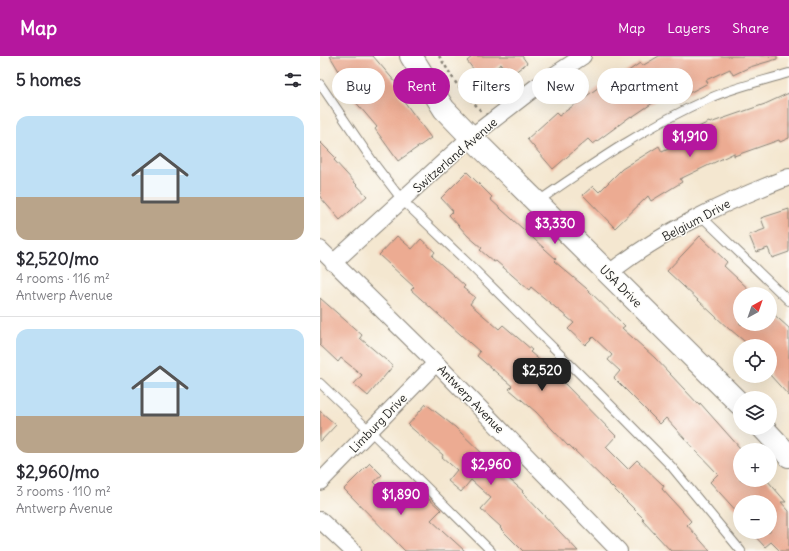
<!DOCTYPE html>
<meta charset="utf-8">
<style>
:root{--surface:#fff;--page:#f7f7f7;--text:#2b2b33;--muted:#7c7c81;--line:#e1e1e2;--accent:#b5179e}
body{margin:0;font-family:Delius,sans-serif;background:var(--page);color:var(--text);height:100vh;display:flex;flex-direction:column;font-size:15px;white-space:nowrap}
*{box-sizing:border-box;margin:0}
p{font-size:13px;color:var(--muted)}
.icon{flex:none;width:22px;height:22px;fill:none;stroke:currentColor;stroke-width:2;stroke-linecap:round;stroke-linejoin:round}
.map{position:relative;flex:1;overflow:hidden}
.side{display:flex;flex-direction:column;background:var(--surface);width:320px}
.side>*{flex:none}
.banner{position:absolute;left:12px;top:12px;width:380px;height:36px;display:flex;gap:8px}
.needle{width:26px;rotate:40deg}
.tools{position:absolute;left:413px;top:231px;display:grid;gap:8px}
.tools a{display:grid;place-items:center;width:44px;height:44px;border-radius:50%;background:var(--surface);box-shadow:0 4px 16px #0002;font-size:20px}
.price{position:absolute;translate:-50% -34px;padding:0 9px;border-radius:8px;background:var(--accent);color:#fff;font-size:13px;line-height:26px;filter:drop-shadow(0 1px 2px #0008)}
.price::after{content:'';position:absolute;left:50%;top:24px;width:12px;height:9px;margin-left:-6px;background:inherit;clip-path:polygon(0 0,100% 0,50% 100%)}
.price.current{background:#222;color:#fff}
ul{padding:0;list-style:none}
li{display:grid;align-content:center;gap:8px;height:212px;padding:0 16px}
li+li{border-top:1px solid var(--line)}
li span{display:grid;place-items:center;height:124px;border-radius:12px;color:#555}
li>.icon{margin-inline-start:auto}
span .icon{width:72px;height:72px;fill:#fffc;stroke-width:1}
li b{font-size:17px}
h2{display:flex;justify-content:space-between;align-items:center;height:48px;padding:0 16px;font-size:17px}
.tag{padding:0 14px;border-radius:18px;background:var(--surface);box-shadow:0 4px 16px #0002;font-size:14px;line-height:36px}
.tag.current{background:var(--accent);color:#fff}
header{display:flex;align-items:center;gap:24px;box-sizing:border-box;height:56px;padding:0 20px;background:var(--accent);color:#fff}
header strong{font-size:19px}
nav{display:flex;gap:22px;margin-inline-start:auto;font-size:14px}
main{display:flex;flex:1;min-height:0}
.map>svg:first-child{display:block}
</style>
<header>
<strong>Map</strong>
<nav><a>Map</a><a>Layers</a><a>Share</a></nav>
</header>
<main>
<section class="side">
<h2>5 homes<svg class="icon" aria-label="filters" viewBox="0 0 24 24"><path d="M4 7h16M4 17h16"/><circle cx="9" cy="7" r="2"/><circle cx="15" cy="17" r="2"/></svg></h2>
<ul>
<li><span style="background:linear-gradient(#bfe0f5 65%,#b9a48a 0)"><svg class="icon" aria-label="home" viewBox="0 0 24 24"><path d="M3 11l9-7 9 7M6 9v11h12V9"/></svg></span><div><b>$2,520/mo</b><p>4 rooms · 116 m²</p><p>Antwerp Avenue</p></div></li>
<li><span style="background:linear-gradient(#bfe0f5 70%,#b9a48a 0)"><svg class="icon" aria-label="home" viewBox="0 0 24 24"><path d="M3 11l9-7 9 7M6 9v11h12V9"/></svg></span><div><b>$2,960/mo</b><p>3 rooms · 110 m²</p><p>Antwerp Avenue</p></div></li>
</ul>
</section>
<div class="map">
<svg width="469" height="495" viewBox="0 0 469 495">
<rect width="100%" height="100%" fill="#fdfcf7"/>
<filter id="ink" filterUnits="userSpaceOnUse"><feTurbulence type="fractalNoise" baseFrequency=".025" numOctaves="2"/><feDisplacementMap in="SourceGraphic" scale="8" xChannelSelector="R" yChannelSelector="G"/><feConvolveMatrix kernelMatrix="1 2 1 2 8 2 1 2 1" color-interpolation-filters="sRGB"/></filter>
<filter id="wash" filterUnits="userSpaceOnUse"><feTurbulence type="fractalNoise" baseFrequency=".012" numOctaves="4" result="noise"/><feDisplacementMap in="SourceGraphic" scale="16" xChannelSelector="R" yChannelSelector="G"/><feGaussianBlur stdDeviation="0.9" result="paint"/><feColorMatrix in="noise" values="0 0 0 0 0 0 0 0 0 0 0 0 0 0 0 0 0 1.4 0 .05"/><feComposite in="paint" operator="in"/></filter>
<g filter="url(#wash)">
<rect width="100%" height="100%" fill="#f4e7d0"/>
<g id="blocks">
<!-- building -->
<path fill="#ecab92" d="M10,0H53L82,34L78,37L111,82L78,105L55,73L57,71L22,30L26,27Z
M153,0H202L207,7L190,20L181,8L161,23L147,5Z
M339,0H457V3L430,11L413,19L410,13L386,24L388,27L354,45L349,36L312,61L311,60L273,88L268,83L233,113L207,83L236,57L239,60L279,31L281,34L320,7L322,10Z
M469,37V82L460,86L459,84L414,100V97L360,123L362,126L331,145L328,140L295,172L263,139L273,130L279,136L302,113L339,90L342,96L375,80L372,74L389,66L390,67L445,48Z
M0,86L16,102L14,104L47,140L20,164L0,141Z
M147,116L172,141L170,143L236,203L234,205L266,232L305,270L302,272L335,302L379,349L380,347L420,392V424H447L466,446H461L469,455V495H460L451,486L445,491L431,476H450V446H420V459L390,426L398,418L374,393L346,362L340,368L294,322L300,315L288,304L292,299L273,281L265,289L248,273L254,267L211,231L209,234L176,205L174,206L160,194L162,192L148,180L129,159L133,155L121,142Z
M469,153V196L452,202L448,192L436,196L429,179L445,173L441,162Z
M77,180L92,193L101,183L115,196L112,200L145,230L143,232L155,241L150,248L179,273L183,269L212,294L210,296L245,326L244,327L296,380L286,391L308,413L317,404L344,430L342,433L371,465L367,469L390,495H351L322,464L324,463L291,430L249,389L248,390L216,356L189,333L192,330L157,300L160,296L91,234L94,231L59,199Z
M380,180L407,206L404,210L434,238H420V268H450V255L469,272V340L450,319V290H430L411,274H410L347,215Z
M0,242L42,279L40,282L73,310L48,340L34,328L42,319L21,302L18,306L0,289Z
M106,348L135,371L169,404L168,405L203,435L202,436L258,495H203L180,472L181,471L161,453L171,442L151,424L141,436L128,425L137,414L122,401L123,399L88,369Z
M0,355L16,369L0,386Z
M50,407L62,419L54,426L75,447L84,437L98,450L107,441L121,454L111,464L145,495H85L24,433Z"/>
</g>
</g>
<g filter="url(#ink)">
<use href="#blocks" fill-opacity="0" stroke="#888276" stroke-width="1"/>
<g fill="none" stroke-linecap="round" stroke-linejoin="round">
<defs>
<path id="lane" d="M0,28L56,110L82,144L152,211L278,336L351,410L421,495
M217,146C272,108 328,69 390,42C415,31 443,25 469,17
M381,160L469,245
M0,327L50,375L171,495"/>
<path id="street" d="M0,193L116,307L299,495
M13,207L151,81L216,31L263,0
M288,218C342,175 405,146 469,121
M0,426L116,307
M0,464L33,495"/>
<path id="secondary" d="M91,0L124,53L151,81L420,348
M443,372L469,400"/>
</defs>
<!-- lane casing -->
<use href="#lane" stroke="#888276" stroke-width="10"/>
<!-- street casing -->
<use href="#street" stroke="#888276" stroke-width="18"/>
<!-- secondary casing -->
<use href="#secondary" stroke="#888276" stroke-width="24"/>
<!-- path -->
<path stroke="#888276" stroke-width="2.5" stroke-dasharray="3 3" stroke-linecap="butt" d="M119,0L136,27L162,56"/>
<!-- lane -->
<use href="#lane" stroke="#fff" stroke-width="8"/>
<!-- street -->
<use href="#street" stroke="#fff" stroke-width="16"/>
<!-- secondary -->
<use href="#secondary" stroke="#fff" stroke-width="22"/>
</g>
</g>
<g text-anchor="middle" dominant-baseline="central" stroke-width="3" stroke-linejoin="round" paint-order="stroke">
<!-- street labels -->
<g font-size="12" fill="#1c1c1c" stroke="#fdfcf7">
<text transform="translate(135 99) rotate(-41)">Switzerland Avenue</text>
<text transform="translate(376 164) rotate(-28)">Belgium Drive</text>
<text transform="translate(301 230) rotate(45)">USA Drive</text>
<text transform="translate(151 343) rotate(46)">Antwerp Avenue</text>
<text transform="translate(58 367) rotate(-46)">Limburg Drive</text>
</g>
</g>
</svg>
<div class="tools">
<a><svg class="needle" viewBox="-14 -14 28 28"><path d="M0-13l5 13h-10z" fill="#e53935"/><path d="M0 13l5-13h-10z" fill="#7c7c81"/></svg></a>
<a><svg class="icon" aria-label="locate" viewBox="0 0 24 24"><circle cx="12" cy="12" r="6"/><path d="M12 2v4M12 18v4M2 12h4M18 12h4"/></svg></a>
<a><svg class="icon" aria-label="layers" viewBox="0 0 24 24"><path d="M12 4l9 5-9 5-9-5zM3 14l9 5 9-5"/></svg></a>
<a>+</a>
<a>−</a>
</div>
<b class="price" style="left:370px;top:102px">$1,910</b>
<b class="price" style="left:235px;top:189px">$3,330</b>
<b class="price current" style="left:222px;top:336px">$2,520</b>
<b class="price" style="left:171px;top:430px">$2,960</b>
<b class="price" style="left:81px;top:460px">$1,890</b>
<div class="banner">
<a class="tag">Buy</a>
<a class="tag current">Rent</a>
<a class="tag">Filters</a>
<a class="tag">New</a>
<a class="tag">Apartment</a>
</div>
</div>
</main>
